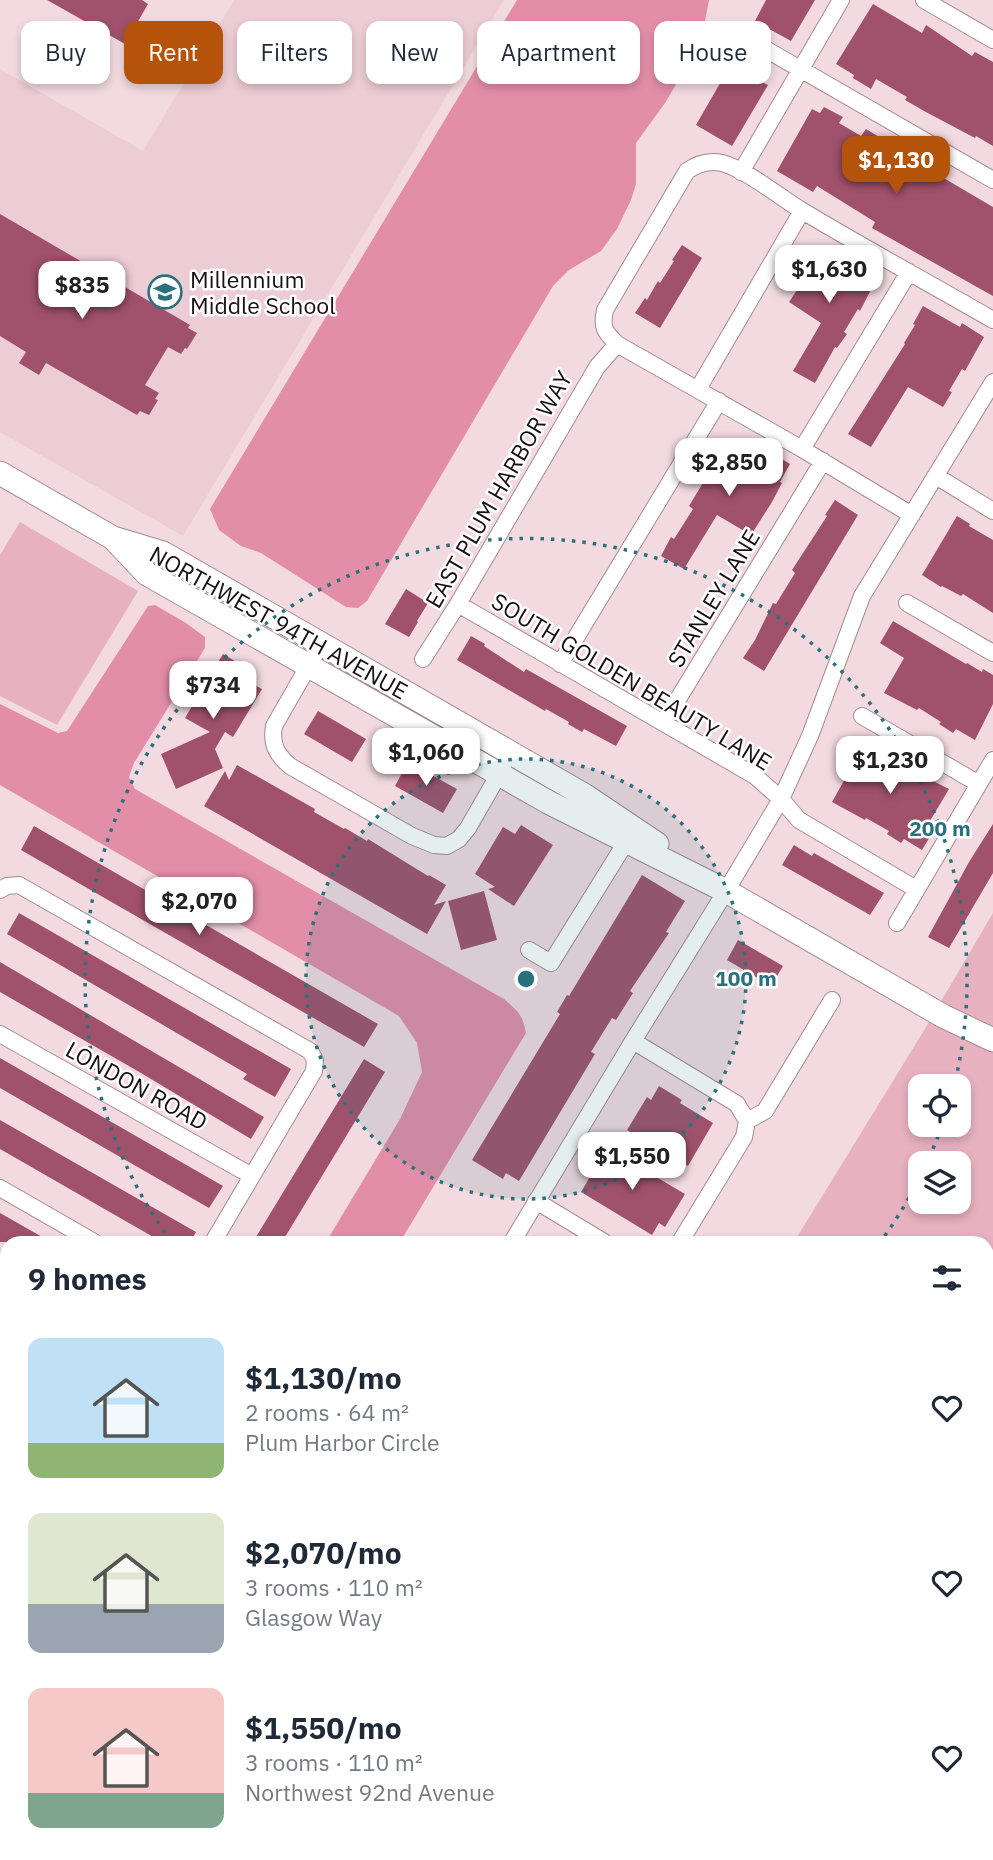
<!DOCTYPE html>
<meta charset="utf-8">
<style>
:root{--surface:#fff;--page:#f6f6f7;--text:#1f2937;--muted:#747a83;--accent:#b45309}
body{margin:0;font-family:"IBM Plex Sans",sans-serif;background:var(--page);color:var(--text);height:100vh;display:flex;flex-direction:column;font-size:26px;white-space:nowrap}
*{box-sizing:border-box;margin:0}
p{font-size:23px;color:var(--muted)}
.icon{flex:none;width:38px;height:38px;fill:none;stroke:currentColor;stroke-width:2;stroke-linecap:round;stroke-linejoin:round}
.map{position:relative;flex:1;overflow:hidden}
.panel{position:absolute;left:0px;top:1236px;width:994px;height:625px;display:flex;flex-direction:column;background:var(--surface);border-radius:21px 21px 0 0;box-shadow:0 4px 10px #0003}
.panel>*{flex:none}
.hud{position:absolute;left:21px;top:21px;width:952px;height:63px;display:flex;gap:14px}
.fabs{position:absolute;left:908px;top:1074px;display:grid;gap:14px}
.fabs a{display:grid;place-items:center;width:63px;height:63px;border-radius:14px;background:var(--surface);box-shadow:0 4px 10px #0003;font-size:35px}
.price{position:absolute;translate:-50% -60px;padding:0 16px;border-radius:14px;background:#fff;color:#222;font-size:23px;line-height:46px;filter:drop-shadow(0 2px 4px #0008)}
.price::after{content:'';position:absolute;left:50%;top:42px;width:21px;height:16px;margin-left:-10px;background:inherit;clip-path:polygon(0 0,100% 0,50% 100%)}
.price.selected{background:var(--accent);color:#fff}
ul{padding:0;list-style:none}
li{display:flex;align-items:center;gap:21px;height:175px;padding:0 28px}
li span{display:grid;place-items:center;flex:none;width:196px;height:140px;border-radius:14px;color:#555}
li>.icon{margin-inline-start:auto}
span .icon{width:84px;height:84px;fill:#fffc;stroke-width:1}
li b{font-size:30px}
h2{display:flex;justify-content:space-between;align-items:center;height:84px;padding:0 28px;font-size:30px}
.pill{padding:0 24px;border-radius:14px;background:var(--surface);box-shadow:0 4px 10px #0003;font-size:24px;line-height:63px}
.pill.selected{background:var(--accent);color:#fff}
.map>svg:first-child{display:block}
</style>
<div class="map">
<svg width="993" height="1860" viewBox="0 0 993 1860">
<rect width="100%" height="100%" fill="#f2dae0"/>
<!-- built -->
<path fill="#ecccd5" d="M234,0H504L183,536L0,432V69L143,151Z"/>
<!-- green -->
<path fill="#e8b1c0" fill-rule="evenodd" d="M20,522L138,591L57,725L0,696V555Z
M993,913V1276L987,1286V1242H794L923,1032ZM920,1087H959V1125H920ZM920,1164H959V1202H920Z
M987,1760L993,1763V1860H953L941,1853H987Z
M427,1853H629L620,1860H423Z"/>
<!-- water -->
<path fill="#e38ea8" d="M517,0H709L701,42L665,103L636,143V184L631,200L617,229L601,251L569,270L553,286L367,601L358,608L346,607L261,553L241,546L219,530L210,509Z
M155,605L186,623L205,637V648L134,763L129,777L135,789L504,999C518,1011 523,1015 526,1033L400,1242H326L400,1119L422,1072L417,1043L399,1016L0,785V704L58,733L67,731L148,606Z
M0,1280L7,1284V1410L0,1422Z
M7,1774V1853H36L32,1860H0V1785Z
M987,1802L993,1806V1860H953L941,1853H987Z"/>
<!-- building -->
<path fill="#a0516b" d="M47,0H142L148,4L125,44Z
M766,0H815L791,41L755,21Z
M873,4L922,33L926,25L972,56L975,52L993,62V146L976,136L975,138L924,111L905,100L907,97L876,79L871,89L853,78L854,75L836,64Z
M734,59L763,76L760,81L768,85L732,146L696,125Z
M824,107L843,117L839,123L861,136L866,129L902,151L901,153L993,207V296L872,228L875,222L817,186L813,192L777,171L812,109L820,113Z
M0,214L190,325L188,328L197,333L187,349L185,348L181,354L168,347L145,385L159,393L155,399L158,400L149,415L140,411L137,415L46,363L39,375L19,363L26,352L0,336Z
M682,245L702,258L660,328L635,313L645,298L647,300L658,281L660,283L674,261L672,260Z
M820,245L854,267L856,264L878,276L860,311L858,309L844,332L847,334L837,348L835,347L815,383L793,371L821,323L789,302L801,284L798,282Z
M923,306L960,327L962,323L984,337L965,371L962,369L949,391L952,392L943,407L908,387L871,447L848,434L905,344L904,343L915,325L913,324Z
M733,438L767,458L770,452L790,464L780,482L782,483L772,502L751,535L717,515L684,569L661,556L671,537L674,539L693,509L689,506L709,473L711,475Z
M835,500L858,515L764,671L743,658L755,640L773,603L776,604L795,573L792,570L827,516L825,515Z
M957,516L970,524L969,526L993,540V613L963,594L961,596L942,586L941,587L922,575Z
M406,589L428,603L417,621L418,622L409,637L385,624Z
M893,621L966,664L967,663L982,672L983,669L993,675V704L975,740L956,729L953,733L939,724L941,722L919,708L917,710L884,693L904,658L880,643Z
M471,636L485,644L484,646L524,672L526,669L627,726L616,746L584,729L582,732L568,724L569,722L546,709L545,711L457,660Z
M223,654L255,673L249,682L262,689L233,737L225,732L215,749L223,768L176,789L161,754L210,732L185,718Z
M318,711L366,739L352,762L304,734Z
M858,742L877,753L878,751L913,773L915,772L949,789L927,826L934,830L922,850L904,839L901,843L887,834L889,831L866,818L865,820L832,802L851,768L845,764Z
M408,762L457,789L443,813L395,786Z
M237,765L315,809L314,812L344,829L345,828L367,841L368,839L428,876L429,875L446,885L434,905L446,901L427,934L204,806L225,771L229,780Z
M993,824V873L949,948L928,937L969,862Z
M521,825L553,845L514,906L488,889L495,887L475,874L503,827L515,834Z
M34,826L378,1024L364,1047L21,850Z
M794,845L812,856L814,853L884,893L870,915L782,865Z
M642,875L685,901L666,932L669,933L630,991L633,993L616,1020L612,1018L591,1052L595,1054L519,1181L506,1173L503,1179L472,1160L560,1014L557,1012L567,995L569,996Z
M484,891L497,940L461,950L448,901Z
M19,913L291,1069L275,1097L243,1079L247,1074L7,934Z
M738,940L783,966L771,986L727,960Z
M0,962L264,1117L251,1139L141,1073L0,992Z
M0,1058L223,1186L209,1208L0,1088Z
M364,1059L385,1072L282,1242H253Z
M659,1086L682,1100L680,1103L713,1123L688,1166L627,1130L647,1097L651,1100Z
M0,1120L196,1232L190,1242H162L0,1149Z
M607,1148L685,1194L665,1227L659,1223L652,1235L581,1192Z
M0,1213L51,1242H0Z"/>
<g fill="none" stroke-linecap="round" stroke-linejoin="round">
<defs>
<path id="street" d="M924,0L993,40
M741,35L993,180
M741,172L841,0
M698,389L802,211
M802,449L909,272
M936,476L993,511
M912,515L802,449L617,344C605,332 601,328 605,310L687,171C697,164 709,160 722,163C745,169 780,197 801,210C864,248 929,283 993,320
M907,603L993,653
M458,604L755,776L781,799L799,820L916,889
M321,644L274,726C271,744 276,754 290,766L412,836L434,845L447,846L459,839L468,828L503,767
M423,659L458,604L597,367L617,344
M560,664L719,401
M862,716L979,784
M664,722L823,461
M0,890L7,886L19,885L310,1051L315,1060L314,1071L213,1242
M897,923L993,760
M529,950L551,963L626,842
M0,1034L252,1176
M633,1041L737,1104L747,1121
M0,1188L94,1242
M536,1201L604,1242
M512,1242L633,1041L726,891L781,799L810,736L862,596L993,382
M680,1242L744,1137L747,1121L765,1111L832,1000
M987,1458L993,1446
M0,1598L7,1586
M987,1658L993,1660
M316,1860L320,1853"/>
<path id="secondary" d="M0,473L113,538L163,553L584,795L657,844
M113,538L147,574L548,802L726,891L943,1016L993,1040"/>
</defs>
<!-- street casing -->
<use href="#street" stroke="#a28c92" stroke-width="18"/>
<!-- secondary casing -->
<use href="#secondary" stroke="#a28c92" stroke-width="25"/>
<!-- street -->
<use href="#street" stroke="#fff" stroke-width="16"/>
<!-- secondary -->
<use href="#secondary" stroke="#fff" stroke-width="23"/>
</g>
<!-- distance rings -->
<circle cx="526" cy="979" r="220" fill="#2a717d" fill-opacity=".12"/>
<g fill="none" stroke="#2a717d" stroke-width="3.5" stroke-dasharray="3.5 7">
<circle cx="526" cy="979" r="220"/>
<path d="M942 1126A441 441 0 0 1 927 1162M919 1179A441 441 0 0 1 881 1241M171 1241A441 441 0 1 1 954 1086"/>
</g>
<!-- icons -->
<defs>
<symbol id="school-ring" viewBox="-11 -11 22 22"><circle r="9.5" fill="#fff" stroke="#2a717d" stroke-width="1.5"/><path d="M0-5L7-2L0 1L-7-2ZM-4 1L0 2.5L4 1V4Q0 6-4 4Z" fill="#2a717d"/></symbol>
</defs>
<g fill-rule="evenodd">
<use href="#school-ring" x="146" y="273" width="38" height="38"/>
</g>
<g text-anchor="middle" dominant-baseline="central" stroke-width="5" stroke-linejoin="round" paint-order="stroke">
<!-- poi labels -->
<g font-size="23" fill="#170f11" stroke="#fff" text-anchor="start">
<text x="190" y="279">Millennium<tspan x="190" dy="26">Middle School</tspan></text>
</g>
<!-- street labels -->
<g font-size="23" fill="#170f11" stroke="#fff">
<text transform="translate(498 489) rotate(-60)">EAST PLUM HARBOR WAY</text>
<text transform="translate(713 598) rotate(-59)">STANLEY LANE</text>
<text transform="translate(279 622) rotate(29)">NORTHWEST 94TH AVENUE</text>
<text transform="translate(632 681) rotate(31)">SOUTH GOLDEN BEAUTY LANE</text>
<text transform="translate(137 1085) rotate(29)">LONDON ROAD</text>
</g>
</g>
<circle cx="526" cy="979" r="10" fill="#2a717d" stroke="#fff" stroke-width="3.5"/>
<g font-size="21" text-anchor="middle" font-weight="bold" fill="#2a717d" stroke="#fff" stroke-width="5" stroke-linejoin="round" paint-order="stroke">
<text x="940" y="836">200 m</text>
<text x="746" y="986">100 m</text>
</g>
</svg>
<div class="fabs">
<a><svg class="icon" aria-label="locate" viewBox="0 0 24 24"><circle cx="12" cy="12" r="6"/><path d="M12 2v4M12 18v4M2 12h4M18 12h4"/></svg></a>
<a><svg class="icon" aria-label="layers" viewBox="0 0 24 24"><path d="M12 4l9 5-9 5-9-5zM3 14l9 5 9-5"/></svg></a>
</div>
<b class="price selected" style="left:896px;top:196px">$1,130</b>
<b class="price" style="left:829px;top:305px">$1,630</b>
<b class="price" style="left:82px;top:321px">$835</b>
<b class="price" style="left:729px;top:498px">$2,850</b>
<b class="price" style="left:213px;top:721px">$734</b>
<b class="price" style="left:426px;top:788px">$1,060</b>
<b class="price" style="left:890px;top:796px">$1,230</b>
<b class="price" style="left:199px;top:937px">$2,070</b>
<b class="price" style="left:632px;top:1192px">$1,550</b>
<div class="hud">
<a class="pill">Buy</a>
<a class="pill selected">Rent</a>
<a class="pill">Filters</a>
<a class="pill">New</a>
<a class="pill">Apartment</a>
<a class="pill">House</a>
</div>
<section class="panel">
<h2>9 homes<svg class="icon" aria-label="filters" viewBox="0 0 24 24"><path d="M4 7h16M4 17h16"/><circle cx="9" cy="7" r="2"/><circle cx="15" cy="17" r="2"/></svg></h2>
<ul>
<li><span style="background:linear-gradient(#bfe0f5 75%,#8fb573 0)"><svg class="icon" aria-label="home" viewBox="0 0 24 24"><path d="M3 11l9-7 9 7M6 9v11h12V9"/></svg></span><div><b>$1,130/mo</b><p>2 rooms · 64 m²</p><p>Plum Harbor Circle</p></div><svg class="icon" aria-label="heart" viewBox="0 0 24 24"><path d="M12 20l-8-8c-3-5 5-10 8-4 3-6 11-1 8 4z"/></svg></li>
<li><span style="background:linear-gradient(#dfe7d0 65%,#9aa5b1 0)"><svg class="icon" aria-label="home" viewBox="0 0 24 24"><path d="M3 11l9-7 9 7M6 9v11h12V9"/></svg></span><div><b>$2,070/mo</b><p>3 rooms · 110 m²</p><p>Glasgow Way</p></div><svg class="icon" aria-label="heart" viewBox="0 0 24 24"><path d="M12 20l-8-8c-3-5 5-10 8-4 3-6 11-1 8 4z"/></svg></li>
<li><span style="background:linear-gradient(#f6c9c9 75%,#7fa58c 0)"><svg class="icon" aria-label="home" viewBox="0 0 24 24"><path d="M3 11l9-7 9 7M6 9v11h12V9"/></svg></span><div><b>$1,550/mo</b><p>3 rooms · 110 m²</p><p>Northwest 92nd Avenue</p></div><svg class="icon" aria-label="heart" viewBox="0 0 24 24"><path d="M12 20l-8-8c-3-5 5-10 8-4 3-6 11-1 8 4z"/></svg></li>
</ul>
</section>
</div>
